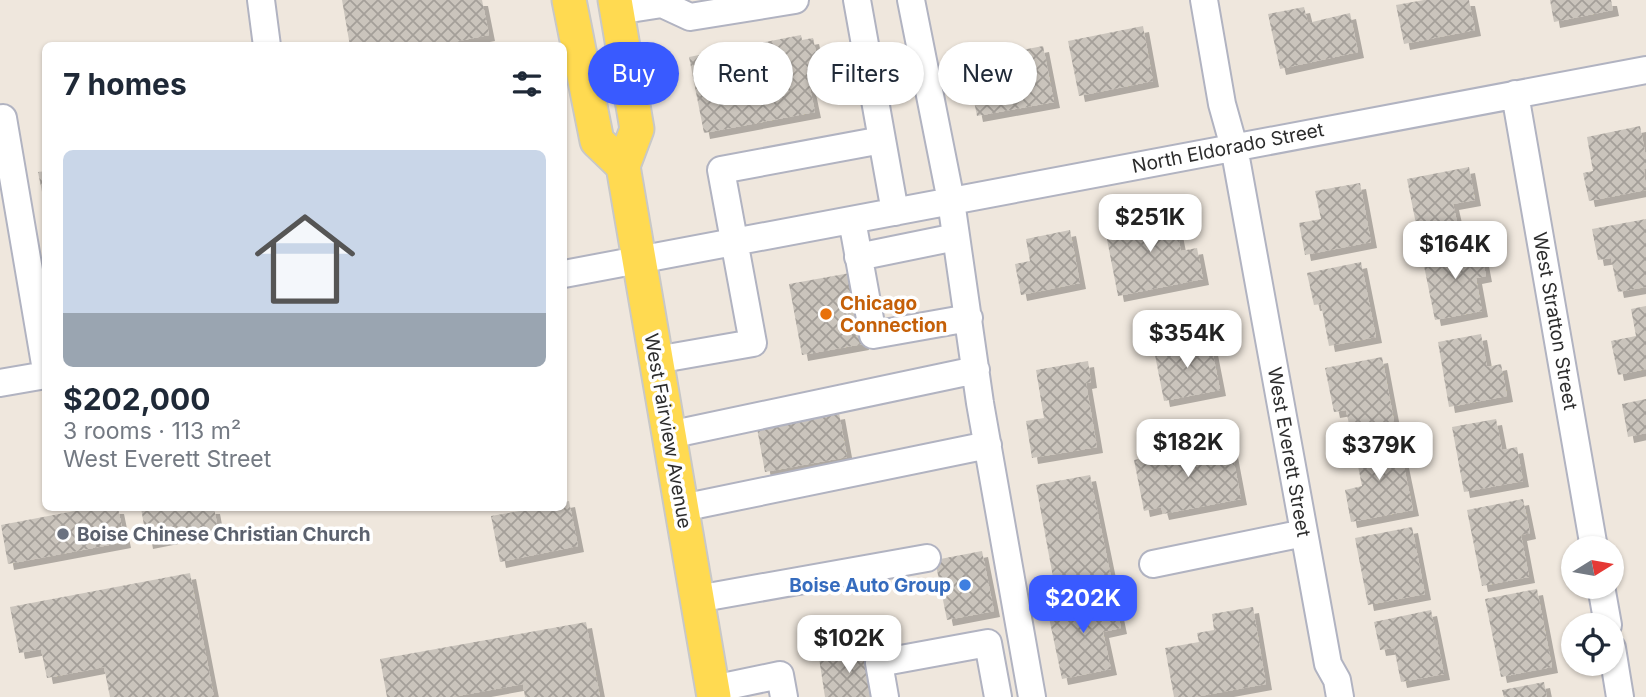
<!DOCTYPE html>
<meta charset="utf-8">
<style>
:root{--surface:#fff;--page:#f2f2f3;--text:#1f2937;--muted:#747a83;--line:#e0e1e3;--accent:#395aff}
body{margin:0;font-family:Inter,sans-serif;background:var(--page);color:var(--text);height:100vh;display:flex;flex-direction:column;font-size:26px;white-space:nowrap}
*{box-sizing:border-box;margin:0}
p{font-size:23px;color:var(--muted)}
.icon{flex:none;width:38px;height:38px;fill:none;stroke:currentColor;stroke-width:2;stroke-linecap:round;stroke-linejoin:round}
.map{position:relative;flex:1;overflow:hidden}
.side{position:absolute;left:42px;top:42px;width:525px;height:469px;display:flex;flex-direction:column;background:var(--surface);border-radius:10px;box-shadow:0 2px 5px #0004}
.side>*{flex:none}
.banner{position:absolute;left:588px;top:42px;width:665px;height:63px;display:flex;gap:14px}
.needle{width:46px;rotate:79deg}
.fabs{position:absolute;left:1561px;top:536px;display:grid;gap:14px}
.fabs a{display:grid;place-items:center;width:63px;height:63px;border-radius:50%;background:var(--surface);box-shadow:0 2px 5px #0004;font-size:35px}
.price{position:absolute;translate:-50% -60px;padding:0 16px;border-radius:14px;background:#fff;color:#222;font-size:23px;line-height:46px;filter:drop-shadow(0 2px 4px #0008)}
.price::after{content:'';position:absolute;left:50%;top:42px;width:21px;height:16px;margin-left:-10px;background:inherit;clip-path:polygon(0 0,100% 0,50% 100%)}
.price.current{background:var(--accent);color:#fff}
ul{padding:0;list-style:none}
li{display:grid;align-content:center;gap:14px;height:371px;padding:0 21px}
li+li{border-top:2px solid var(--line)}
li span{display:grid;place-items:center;height:217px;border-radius:10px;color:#555}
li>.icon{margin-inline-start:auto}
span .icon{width:126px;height:126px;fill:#fffc;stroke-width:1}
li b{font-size:30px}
h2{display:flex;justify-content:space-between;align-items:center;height:84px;padding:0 21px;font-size:30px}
.tag{padding:0 24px;border-radius:32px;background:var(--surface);box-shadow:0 2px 5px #0004;font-size:24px;line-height:63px}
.tag.current{background:var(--accent);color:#fff}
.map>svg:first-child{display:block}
</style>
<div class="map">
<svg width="1646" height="697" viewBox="0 0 1646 697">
<defs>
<pattern id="building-cross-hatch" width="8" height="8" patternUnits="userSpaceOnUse" patternTransform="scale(1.75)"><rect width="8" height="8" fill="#cac4bc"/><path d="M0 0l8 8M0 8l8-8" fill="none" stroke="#a49f99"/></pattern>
<filter id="shadow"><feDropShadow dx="6" dy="6" stdDeviation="0" flood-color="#0004"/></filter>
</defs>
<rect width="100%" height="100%" fill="#efe7dd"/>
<!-- building -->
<path fill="url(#building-cross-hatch)" filter="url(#shadow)" d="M342,0H482L489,35L433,46H350Z
M1424,0H1469L1475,30L1404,44L1396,5Z
M1550,0H1611L1613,10L1554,22Z
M1304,7L1308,23L1350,13L1358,52L1280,69L1268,14Z
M1143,26L1153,81L1079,96L1068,41Z
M801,35L802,40L813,38L819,66L806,69L815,112L704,133L689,57Z
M1043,46L1054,102L977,116L966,61Z
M1640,126L1646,157V168L1644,169L1646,190L1589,201L1583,173L1593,171L1587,137Z
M1469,167L1475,200L1453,204L1458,226L1418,234L1407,179Z
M46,171V202H44L38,172Z
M1360,183L1371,242L1305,255L1299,223L1321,219L1315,191Z
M1173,210L1181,251L1197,248L1203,279L1118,296L1104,224Z
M1646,219V287L1618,292L1611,258L1598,260L1592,229Z
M1070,230L1080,283L1021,295L1015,264L1030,261L1026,239Z
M1480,245L1486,276L1476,278L1482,311L1435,320L1422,256Z
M1361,262L1376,337L1329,346L1321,304L1314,305L1307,273Z
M850,273L863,344L802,355L789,284Z
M1646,306V369L1618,375L1611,341L1636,336L1631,309Z
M1481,334L1487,367L1501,364L1507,396L1449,407L1438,342Z
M1210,339L1220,390L1164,401L1154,350Z
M1382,357L1394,421L1350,429L1346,410L1334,412L1325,368Z
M1088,361L1091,382L1086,383L1097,447L1032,458L1026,421L1044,418L1036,370Z
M1646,399V433L1628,437L1622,404Z
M839,413L847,457L765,472L757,428Z
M1496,419L1502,450L1517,447L1523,481L1464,492L1452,427Z
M1398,438L1413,510L1351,522L1345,490L1362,486L1354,446Z
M1230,441L1241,499L1163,514L1161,507L1144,511L1134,460Z
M1090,475L1111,577L1055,588L1036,485Z
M1523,499L1530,533L1521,535L1529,577L1482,586L1467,510Z
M569,501L578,546L500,562L491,516L537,508H564V502Z
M79,508H118L125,542L8,564L1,525L80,510Z
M141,508H214L218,529L147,543Z
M1412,527L1425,594L1368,605L1355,538Z
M982,551L994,611L947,620L935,560Z
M190,573L214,697H110L104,667L47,678L41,649L19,653L10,607Z
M1537,589L1552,667L1501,677L1485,599Z
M1114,594L1121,628L1103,632L1111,669L1062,679L1047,608Z
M1253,607L1266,684L1195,697H1174L1165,648L1199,642L1197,633L1214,630L1212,614Z
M1431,610L1444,674L1401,682L1394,648L1380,650L1374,622Z
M586,622L600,697H525L523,684L452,697H387L380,659Z
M870,650L878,697H825L819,658Z
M1544,682L1547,697H1504L1502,690Z"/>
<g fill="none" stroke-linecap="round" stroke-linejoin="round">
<defs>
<path id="minor" d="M261,0L267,46
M857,0L895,212
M911,0L951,201L980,403L1032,697
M1204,0L1222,104L1234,147L1328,664L1337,680L1340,697
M617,11L662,4L690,17L795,0
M1515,94L1594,548
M3,118L46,370
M852,220L873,335L969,318
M858,257L956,237
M564,274L1646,70
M656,360L753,343L721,170L882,140
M0,383L46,375
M669,435L976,370
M682,508L988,445
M1153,564L1304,533
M1601,586L1608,625
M697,599L927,558
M1612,648L1620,697
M713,689L780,675L784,697
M885,697L879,663L988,643L998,697"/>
<path id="major" d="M569,0L597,141L623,166
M615,0L637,129L623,166L714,697"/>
</defs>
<!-- minor casing -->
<use href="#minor" stroke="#b1b3c1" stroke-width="30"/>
<!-- major casing -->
<use href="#major" stroke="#c8c8c8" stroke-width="37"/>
<!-- minor -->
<use href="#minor" stroke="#fff" stroke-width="26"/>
<!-- major -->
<use href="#major" stroke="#ffda51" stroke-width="33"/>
</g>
<!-- markers -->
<circle fill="#e8710a" stroke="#fff" stroke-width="2.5" cx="826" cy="314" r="7"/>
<circle fill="#6b7280" stroke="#fff" stroke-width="2.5" cx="63" cy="534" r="7"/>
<circle fill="#3f7fe0" stroke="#fff" stroke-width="2.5" cx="965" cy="585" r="7"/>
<g text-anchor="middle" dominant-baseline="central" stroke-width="7" stroke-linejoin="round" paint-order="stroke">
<!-- street labels -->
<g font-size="19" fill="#2c2c2c" stroke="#fff">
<text transform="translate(1228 148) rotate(-11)">North Eldorado Street</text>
<text transform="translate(1555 321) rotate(80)">West Stratton Street</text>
<text transform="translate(668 431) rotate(80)">West Fairview Avenue</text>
<text transform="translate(1289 452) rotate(80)">West Everett Street</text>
</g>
<!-- food labels -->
<g font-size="19" font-weight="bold" fill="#c56008" stroke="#fff" text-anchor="start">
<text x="840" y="303">Chicago<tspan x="840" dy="22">Connection</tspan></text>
</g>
<!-- worship labels -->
<g font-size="19" font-weight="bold" fill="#5b616d" stroke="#fff" text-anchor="start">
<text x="77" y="534">Boise Chinese Christian Church</text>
</g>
<!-- shop labels -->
<g font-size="19" font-weight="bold" fill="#366cbe" stroke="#fff" text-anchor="end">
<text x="951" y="585">Boise Auto Group</text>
</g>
</g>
</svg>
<div class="fabs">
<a><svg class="needle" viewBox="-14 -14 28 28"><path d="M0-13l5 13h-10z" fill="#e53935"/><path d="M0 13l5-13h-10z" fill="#747a83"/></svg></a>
<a><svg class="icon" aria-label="locate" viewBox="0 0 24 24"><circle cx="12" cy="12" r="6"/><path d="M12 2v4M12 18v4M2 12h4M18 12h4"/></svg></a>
</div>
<b class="price" style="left:1150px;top:254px">$251K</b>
<b class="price" style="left:1455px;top:281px">$164K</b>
<b class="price" style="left:1187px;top:370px">$354K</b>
<b class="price" style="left:1188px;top:479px">$182K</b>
<b class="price" style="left:1379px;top:482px">$379K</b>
<b class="price current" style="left:1083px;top:635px">$202K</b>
<b class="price" style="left:849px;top:675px">$102K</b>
<div class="banner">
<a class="tag current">Buy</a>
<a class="tag">Rent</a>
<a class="tag">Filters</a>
<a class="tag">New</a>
</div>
<section class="side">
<h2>7 homes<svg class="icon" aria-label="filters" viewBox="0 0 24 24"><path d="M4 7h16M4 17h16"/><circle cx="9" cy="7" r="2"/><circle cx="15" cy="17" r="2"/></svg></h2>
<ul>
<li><span style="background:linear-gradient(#c9d6e8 75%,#9aa5b1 0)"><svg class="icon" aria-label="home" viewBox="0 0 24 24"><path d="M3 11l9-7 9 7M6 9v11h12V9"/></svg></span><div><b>$202,000</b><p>3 rooms · 113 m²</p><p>West Everett Street</p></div></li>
</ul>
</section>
</div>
